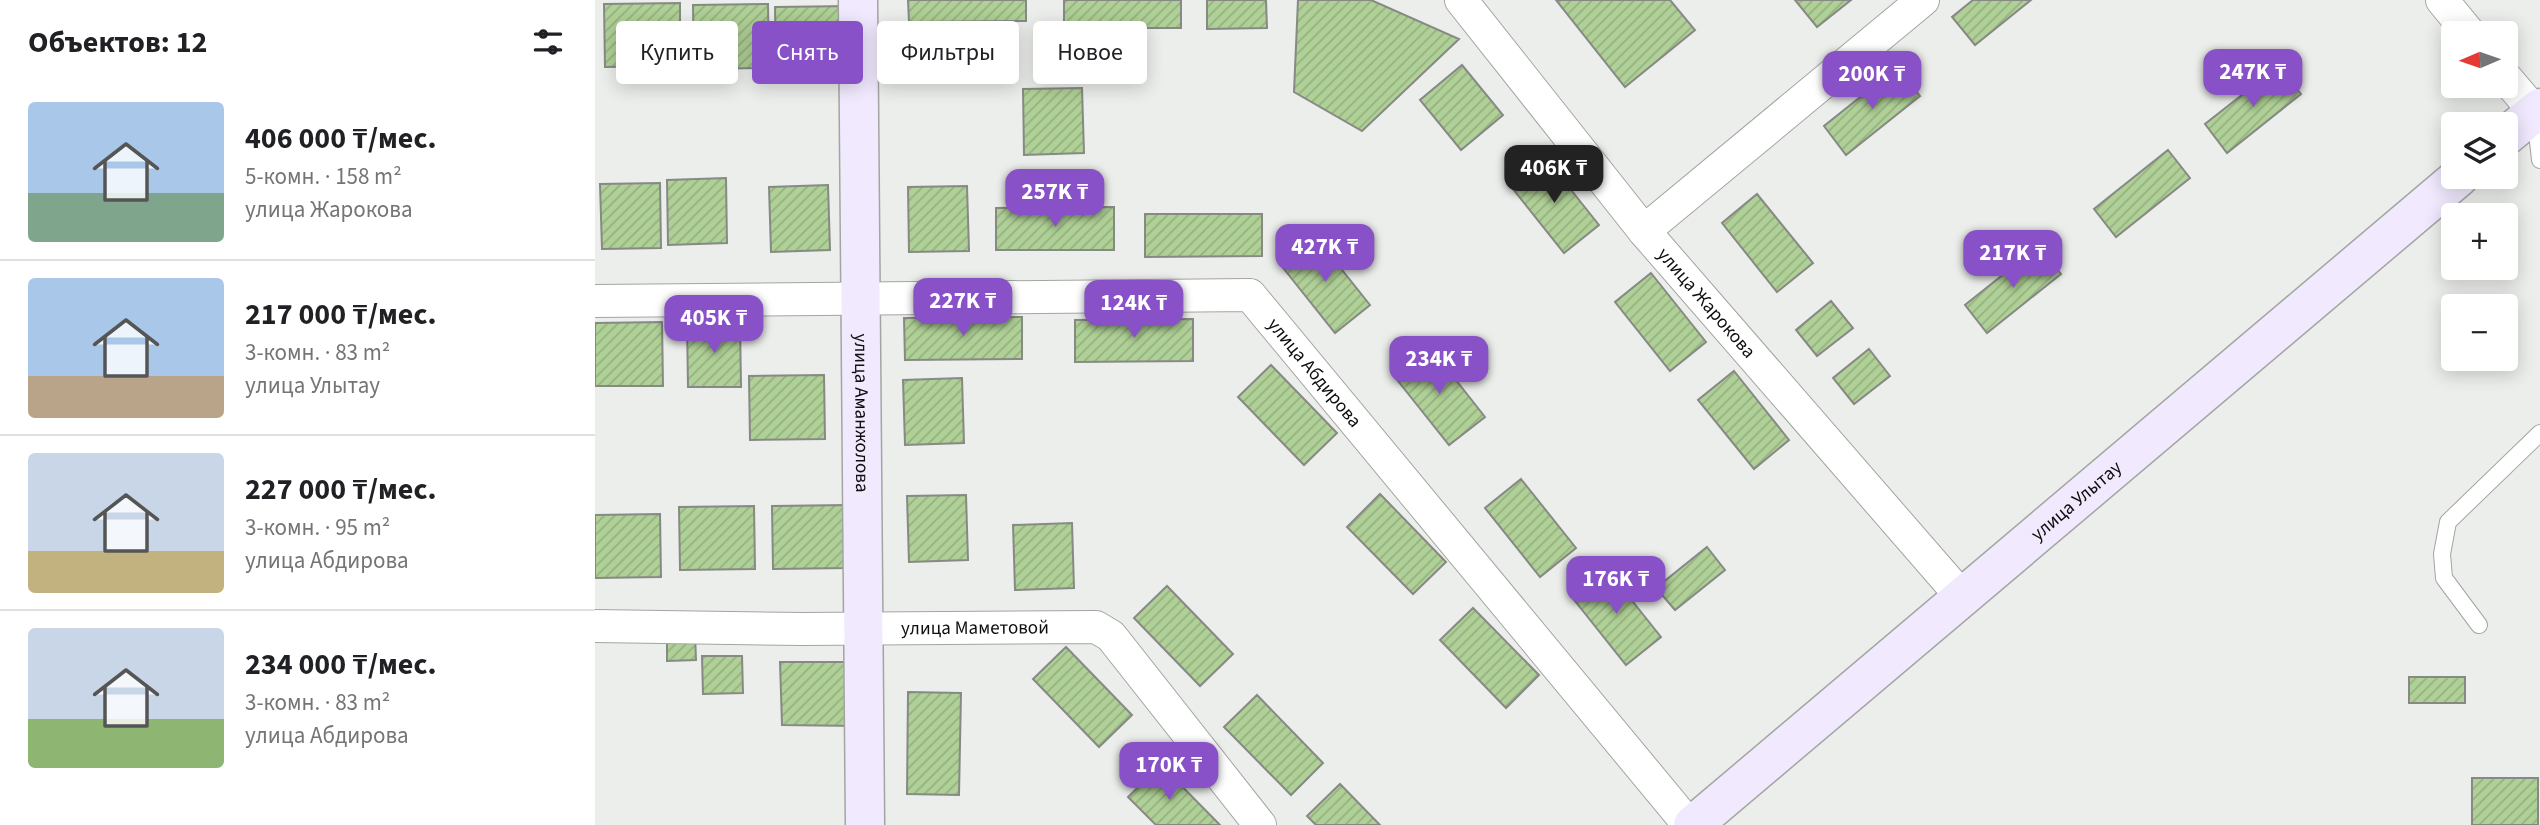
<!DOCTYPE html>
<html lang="ru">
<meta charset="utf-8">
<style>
:root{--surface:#fff;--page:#f2f2f2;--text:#202124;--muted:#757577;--line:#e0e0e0;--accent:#8851c8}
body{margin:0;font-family:"Source Sans 3",sans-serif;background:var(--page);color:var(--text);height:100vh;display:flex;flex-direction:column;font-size:26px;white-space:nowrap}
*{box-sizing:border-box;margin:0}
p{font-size:23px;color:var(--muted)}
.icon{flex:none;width:38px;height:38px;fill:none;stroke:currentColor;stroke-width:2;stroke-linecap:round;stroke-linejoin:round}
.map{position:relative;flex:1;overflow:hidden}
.drawer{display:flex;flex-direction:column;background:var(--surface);width:595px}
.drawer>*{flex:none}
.hud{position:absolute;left:21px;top:21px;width:665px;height:63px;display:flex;gap:14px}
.needle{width:46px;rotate:268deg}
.tools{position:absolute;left:1846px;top:21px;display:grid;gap:14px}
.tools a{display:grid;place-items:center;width:77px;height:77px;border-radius:7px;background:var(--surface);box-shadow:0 4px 18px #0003;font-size:35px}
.price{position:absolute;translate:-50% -60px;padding:0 16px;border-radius:14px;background:var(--accent);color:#fff;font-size:23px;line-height:46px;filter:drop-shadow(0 2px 4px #0008)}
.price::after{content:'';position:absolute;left:50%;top:42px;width:21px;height:16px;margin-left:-10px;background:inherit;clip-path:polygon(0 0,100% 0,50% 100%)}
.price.current{background:#222;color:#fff}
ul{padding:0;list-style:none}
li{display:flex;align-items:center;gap:21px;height:175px;padding:0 28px}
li+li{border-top:2px solid var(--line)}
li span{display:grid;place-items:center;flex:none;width:196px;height:140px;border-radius:7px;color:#555}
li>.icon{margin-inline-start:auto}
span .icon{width:84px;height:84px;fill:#fffc;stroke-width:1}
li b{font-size:30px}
h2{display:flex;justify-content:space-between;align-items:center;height:84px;padding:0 28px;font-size:30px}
.tag{padding:0 24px;border-radius:7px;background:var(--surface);box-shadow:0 4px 18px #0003;font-size:24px;line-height:63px}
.tag.current{background:var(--accent);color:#fff}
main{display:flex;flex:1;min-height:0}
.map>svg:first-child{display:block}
</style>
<main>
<section class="drawer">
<h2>Объектов: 12<svg class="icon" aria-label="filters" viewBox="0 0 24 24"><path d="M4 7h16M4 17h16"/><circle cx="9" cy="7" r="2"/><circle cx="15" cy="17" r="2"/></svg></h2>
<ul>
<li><span style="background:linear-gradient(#a9c7e8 65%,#7fa58c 0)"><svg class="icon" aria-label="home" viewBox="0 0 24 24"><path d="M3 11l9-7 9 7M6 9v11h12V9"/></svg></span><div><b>406 000 ₸/мес.</b><p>5-комн. · 158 m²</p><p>улица Жарокова</p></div></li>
<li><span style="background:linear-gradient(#a9c7e8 70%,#b9a48a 0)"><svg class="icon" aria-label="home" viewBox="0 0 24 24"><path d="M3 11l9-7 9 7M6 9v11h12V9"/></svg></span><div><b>217 000 ₸/мес.</b><p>3-комн. · 83 m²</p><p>улица Улытау</p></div></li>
<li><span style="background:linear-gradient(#c9d6e8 70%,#c2b280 0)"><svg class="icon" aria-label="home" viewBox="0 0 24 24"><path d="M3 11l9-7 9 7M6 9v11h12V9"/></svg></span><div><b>227 000 ₸/мес.</b><p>3-комн. · 95 m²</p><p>улица Абдирова</p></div></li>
<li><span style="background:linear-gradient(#c9d6e8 65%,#8fb573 0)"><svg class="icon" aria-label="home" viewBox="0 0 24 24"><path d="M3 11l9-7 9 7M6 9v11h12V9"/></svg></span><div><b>234 000 ₸/мес.</b><p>3-комн. · 83 m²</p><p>улица Абдирова</p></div></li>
</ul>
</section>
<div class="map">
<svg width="1945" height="825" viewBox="0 0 1945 825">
<defs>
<pattern id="building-hatch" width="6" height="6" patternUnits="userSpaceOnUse" patternTransform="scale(1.75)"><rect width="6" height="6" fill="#afd096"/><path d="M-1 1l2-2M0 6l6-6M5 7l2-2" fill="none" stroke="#95b180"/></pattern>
</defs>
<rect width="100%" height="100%" fill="#eceeeb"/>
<!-- building -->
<path fill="url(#building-hatch)" stroke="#878985" stroke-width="2" d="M313,0H431V21L314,22Z
M469,0H586V28H469Z
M612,0H671L672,28L612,29Z
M703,0H776L864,39L767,131L699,92Z
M961,0H1075L1100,30L1030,87Z
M1200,0H1256L1222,27Z
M1378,0H1436L1380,45L1357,17Z
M85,3V66L10,67L9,4Z
M173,4L174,68L99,69L98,5Z
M255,6L256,69L181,70L180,7Z
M867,65L908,115L866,150L825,100Z
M1684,66L1706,94L1632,153L1610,124Z
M1303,67L1325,96L1251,155L1229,126Z
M487,88L489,153L429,155L428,89Z
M1573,150L1595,178L1521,237L1499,209Z
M949,156L1004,225L969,253L914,184Z
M131,178L132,243L73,245L72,180Z
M65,183L66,248L7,249L5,184Z
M233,185L235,250L176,252L174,187Z
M372,186L374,251L314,252L313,187Z
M1162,194L1218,263L1182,292L1127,223Z
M519,207V250H401V208Z
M550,214H667V256L550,257Z
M720,236L775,305L740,333L685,264Z
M1444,246L1466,274L1392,333L1370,305Z
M1056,273L1111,342L1075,371L1020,302Z
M1236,301L1258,328L1222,356L1201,330Z
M427,317V359L310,360L309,318Z
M598,319V361L480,362V320Z
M67,322L68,386H0V323Z
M145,323L146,387H93L92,324Z
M835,347L890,417L854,445L799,376Z
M1274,349L1295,376L1259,404L1238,378Z
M676,365L742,433L709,465L643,397Z
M1139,371L1194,440L1159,469L1103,400Z
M229,375L230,439L155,440L154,376Z
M367,378L369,443L310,445L308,380Z
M926,479L981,548L945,577L890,508Z
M785,494L851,562L818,594L752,527Z
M371,495L373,560L314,562L312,496Z
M252,505L253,568L178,569L177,506Z
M159,506L160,569L85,570L84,507Z
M65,514L66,577L0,578V515Z
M477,523L479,588L420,590L418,525Z
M1112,547L1130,570L1080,610L1061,588Z
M1011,568L1066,637L1031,665L976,596Z
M572,586L638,654L605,686L539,618Z
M878,608L944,675L911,708L845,640Z
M100,634L101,660L72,661V635Z
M471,647L537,715L504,747L438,679Z
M107,656H147L148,693L108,694Z
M185,662H260L262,726L187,725Z
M1814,677H1870V703H1814Z
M313,692L366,693L364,795L312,794Z
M662,695L728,763L696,795L629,727Z
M566,765L625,825H561L533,797Z
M1877,778H1943V825H1877Z
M745,784L785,825H721L712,816Z"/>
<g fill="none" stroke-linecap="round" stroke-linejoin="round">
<defs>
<path id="lane" d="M1940,114L1945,160
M1884,625L1849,578L1847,554L1853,522L1945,433"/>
<g id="street">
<path id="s1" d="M866,0L1049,231L1367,597"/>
<path d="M1847,0L1874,33"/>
<path d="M1911,78L1940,112"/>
<path d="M1049,231L1328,0"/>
<path id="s2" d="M0,301L655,295L1094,825"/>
<path id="s3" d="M0,626L207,629L501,627L516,636L665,825"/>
</g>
<g id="secondary">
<path id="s4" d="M263,0L270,825"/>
<path d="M1911,136L1945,108"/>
<path id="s5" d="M1098,825L1864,177"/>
</g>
</defs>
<!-- lane casing -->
<use href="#lane" stroke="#a3a5a2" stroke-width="18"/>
<!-- street casing -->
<use href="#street" stroke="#a3a5a2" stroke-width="34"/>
<!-- secondary casing -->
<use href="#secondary" stroke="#a3a5a2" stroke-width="41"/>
<!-- lane -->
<use href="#lane" stroke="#fff" stroke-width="16"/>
<!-- street -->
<use href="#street" stroke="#fff" stroke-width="32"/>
<!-- secondary -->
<use href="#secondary" stroke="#f1e9fe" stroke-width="38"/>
</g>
<g text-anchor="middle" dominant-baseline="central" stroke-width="5" stroke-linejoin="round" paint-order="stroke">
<!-- street labels -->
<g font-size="19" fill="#0e0e0d" stroke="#eceeeb">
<text stroke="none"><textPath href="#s1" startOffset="390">улица Жарокова</textPath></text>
<text stroke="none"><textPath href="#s2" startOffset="756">улица Абдирова</textPath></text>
<text stroke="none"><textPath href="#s4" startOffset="413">улица Аманжолова</textPath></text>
<text stroke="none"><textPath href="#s5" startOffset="502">улица Улытау</textPath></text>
<text stroke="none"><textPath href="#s3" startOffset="380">улица Маметовой</textPath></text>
</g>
</g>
</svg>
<div class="tools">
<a><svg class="needle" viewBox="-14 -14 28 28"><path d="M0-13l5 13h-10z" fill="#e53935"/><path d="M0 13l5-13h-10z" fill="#757577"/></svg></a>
<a><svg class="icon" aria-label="layers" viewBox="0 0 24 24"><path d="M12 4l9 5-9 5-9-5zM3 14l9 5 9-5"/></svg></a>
<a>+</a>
<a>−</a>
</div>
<b class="price" style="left:1658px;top:109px">247K ₸</b>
<b class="price" style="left:1277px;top:111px">200K ₸</b>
<b class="price current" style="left:959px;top:205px">406K ₸</b>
<b class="price" style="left:460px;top:229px">257K ₸</b>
<b class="price" style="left:730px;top:284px">427K ₸</b>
<b class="price" style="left:1418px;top:290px">217K ₸</b>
<b class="price" style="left:368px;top:338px">227K ₸</b>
<b class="price" style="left:539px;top:340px">124K ₸</b>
<b class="price" style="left:119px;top:355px">405K ₸</b>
<b class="price" style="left:844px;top:396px">234K ₸</b>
<b class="price" style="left:1021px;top:616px">176K ₸</b>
<b class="price" style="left:574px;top:802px">170K ₸</b>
<div class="hud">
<a class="tag">Купить</a>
<a class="tag current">Снять</a>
<a class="tag">Фильтры</a>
<a class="tag">Новое</a>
</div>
</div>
</main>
